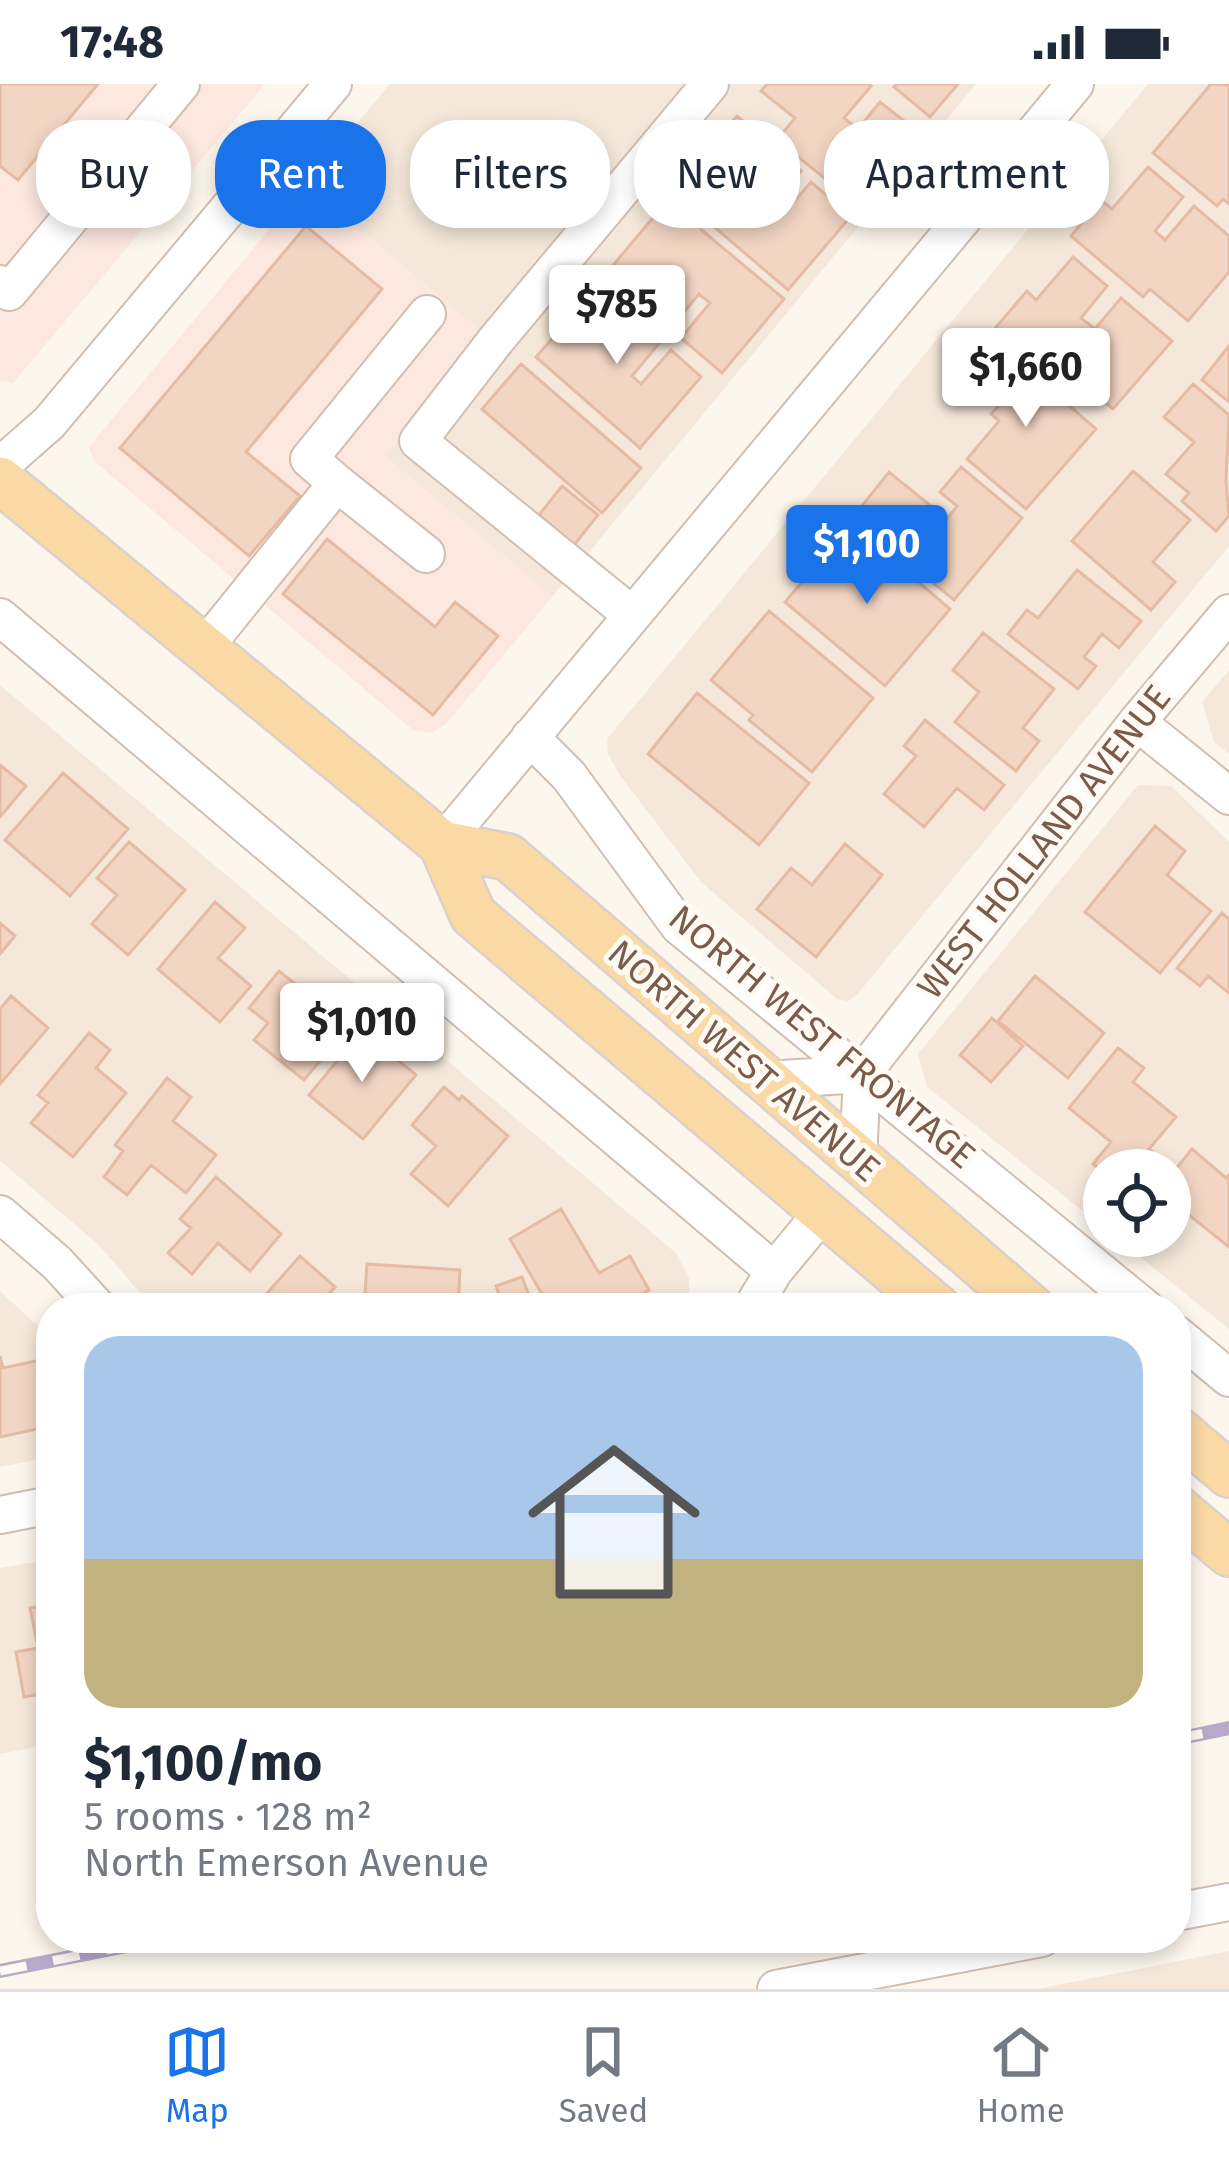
<!DOCTYPE html>
<meta charset="utf-8">
<style>
:root{--surface:#fff;--page:#f2f2f3;--text:#1f2937;--muted:#747a83;--line:#e0e1e3;--accent:#1a73e8}
body{margin:0;font-family:"Fira Sans",sans-serif;background:var(--page);color:var(--text);height:100vh;display:flex;flex-direction:column;font-size:45px;white-space:nowrap}
*{box-sizing:border-box;margin:0}
p{font-size:39px;color:var(--muted)}
.icon{flex:none;width:66px;height:66px;fill:none;stroke:currentColor;stroke-width:2;stroke-linecap:round;stroke-linejoin:round}
.map{position:relative;flex:1;overflow:hidden}
.drawer{position:absolute;left:36px;top:1209px;width:1155px;height:660px;display:flex;flex-direction:column;background:var(--surface);border-radius:48px;box-shadow:0 6px 18px #0003}
.drawer>*{flex:none}
.hud{position:absolute;left:36px;top:36px;width:1158px;height:108px;display:flex;gap:24px}
.controls{position:absolute;left:1083px;top:1065px;display:grid;gap:24px}
.controls a{display:grid;place-items:center;width:108px;height:108px;border-radius:50%;background:var(--surface);box-shadow:0 6px 18px #0003;font-size:60px}
.price{position:absolute;translate:-50% -102px;padding:0 27px;border-radius:12px;background:#fff;color:#222;font-size:39px;line-height:78px;filter:drop-shadow(0 3px 6px #0008)}
.price::after{content:'';position:absolute;left:50%;top:72px;width:36px;height:27px;margin-left:-18px;background:inherit;clip-path:polygon(0 0,100% 0,50% 100%)}
.price.on{background:var(--accent);color:#fff}
ul{padding:0;list-style:none}
li{display:grid;align-content:center;gap:24px;height:636px;padding:0 48px}
li+li{border-top:3px solid var(--line)}
li span{display:grid;place-items:center;height:372px;border-radius:36px;color:#555}
li>.icon{margin-inline-start:auto}
span .icon{width:216px;height:216px;fill:#fffc;stroke-width:1}
li b{font-size:51px}
.chip{padding:0 42px;border-radius:48px;background:var(--surface);box-shadow:0 6px 18px #0003;font-size:42px;line-height:108px}
.chip.on{background:var(--accent);color:#fff}
.status{display:flex;justify-content:space-between;align-items:center;height:84px;padding:0 60px;background:var(--surface);direction:ltr}
.status svg{height:33px;fill:currentColor}
.dock{display:flex;justify-content:space-around;align-items:center;height:168px;border-top:3px solid var(--line);background:var(--surface);font-size:33px;color:var(--muted)}
.dock a{display:grid;justify-items:center;gap:6px}
.dock .on{color:var(--accent)}
.map>svg:first-child{display:block}
</style>
<div class="status"><b>17:48</b><svg viewBox="0 0 49 12"><path d="M0 12V9h3v3zM5 12V6h3v6zM10 12V3h3v9zM15 12V0h3v12zM26 1h20v11H26zM47 4h2v5h-2z"/></svg></div>
<div class="map">
<svg width="1229" height="1905" viewBox="0 0 1229 1905">
<rect width="100%" height="100%" fill="#fdf6ec"/>
<!-- residential -->
<path fill="#f5e8da" d="M390,0H976L552,513L383,371L484,250L306,101Z
M1148,0H1229V462L855,913L847,917L837,915L701,798L619,690L608,670L607,655Z
M1229,586V670L1214,658L1202,618Z
M0,601L676,1169L689,1194V1210L682,1224H153L99,1161L0,1077Z
M1138,701L1171,702L1229,758V1245L1114,1152H1170V1086H1104V1144L927,1003L918,970Z
M0,1207L51,1254V1373L0,1383Z
M51,1475V1660L0,1670V1484Z
M1229,1867V1905H1037L1124,1888Z"/>
<!-- commercial -->
<path fill="#fde8e0" d="M0,0H265L13,299L0,297Z
M306,101L484,250L384,372L552,513L446,640L431,649L413,646L94,377L89,363Z"/>
<!-- building -->
<path fill="#f3d5c3" stroke="#e6bba3" stroke-width="3" d="M0,0H98L18,96L0,82Z
M767,0H868L871,2L844,34L858,45L880,18L917,47L858,121L777,56L795,34L761,7Z
M896,0H958L930,33L894,3Z
M1211,0L1229,1V120L1223,115L1217,122L1153,69Z
M737,32L801,87L772,123L782,132L811,98L851,132L788,206L699,130L737,86L710,63Z
M1148,83L1183,113L1155,147L1165,156L1194,122L1229,152V188L1188,237L1150,205L1143,213L1071,152L1101,116L1112,125Z
M667,117L784,215L722,289L681,254L710,219L699,210L668,247L604,192Z
M306,142L382,205L246,368L300,412L249,472L120,364Z
M1073,173L1107,202L1081,234L1095,245L1121,214L1172,257L1113,325L1077,295L1069,305L996,243L1027,207L1036,216Z
M598,202L661,257L632,292L641,300L671,266L701,293L640,364L536,273Z
M997,259L1096,345L1026,425L967,375L999,337L991,330L1007,313L974,285Z
M1229,262V318L1202,296Z
M521,280L641,384L602,429L482,325Z
M1193,300L1229,331L1226,397L1229,432L1216,447L1182,417L1189,409L1166,390L1194,358L1164,333Z
M961,383L1022,434L954,516L853,433L889,388L947,435L957,422L940,408Z
M1133,387L1190,436L1153,478L1175,498L1151,526L1072,457Z
M562,402L598,431L574,461L539,431Z
M851,441L888,472L860,505L870,513L897,480L950,525L885,602L785,518Z
M327,455L435,543L455,518L498,552L433,631L283,510Z
M1077,486L1141,537L1119,564L1102,550L1084,573L1096,582L1078,605L1008,550L1027,526L1038,534Z
M769,527L873,614L812,688L749,636L753,631L711,596Z
M983,549L1054,605L1023,644L1039,657L1016,687L955,638L979,608L953,586Z
M697,609L809,699L759,761L648,670Z
M925,636L1004,701L984,726L957,704L924,743L884,710L916,672L904,662Z
M0,681L26,702L0,733Z
M63,689L128,745L70,812L5,756Z
M1155,742L1185,767L1167,791L1211,827L1160,889L1085,828Z
M129,758L185,806L128,871L92,840L117,811L97,794Z
M845,760L882,791L816,873L757,825L791,784L812,801Z
M215,818L245,844L218,874L251,902L220,938L158,885Z
M1222,829L1229,835V909L1208,892L1200,902L1177,884Z
M0,839L15,852L0,870Z
M279,887L348,943L304,996L254,956L268,939L249,924Z
M1035,892L1104,949L1068,994L998,937Z
M11,912L48,944L0,1000V925Z
M992,934L1023,962L991,998L960,971Z
M362,947L416,991L363,1055L309,1011Z
M89,949L110,966L96,984L126,1009L73,1073L31,1039L48,1019L38,1011Z
M1118,964L1144,984L1133,998L1176,1033L1149,1065L1155,1070L1142,1086H1104V1089L1093,1080L1111,1058L1069,1024Z
M167,994L191,1013L173,1037L216,1071L186,1109L151,1081L127,1111L104,1093L123,1067L115,1061Z
M444,1003L459,1016L462,1012L508,1052L448,1122L411,1090L436,1062L412,1041Z
M1192,1065L1226,1094L1229,1091V1163L1188,1130L1173,1147L1170,1145V1092Z
M216,1093L281,1150L250,1187L218,1159L192,1190L168,1169L191,1144L180,1135Z
M561,1125L599,1189L630,1172L649,1206L619,1224H550L510,1155Z
M300,1172L335,1203L317,1224H254Z
M367,1180L460,1186L458,1224H364Z
M522,1193L534,1224H504L496,1202Z
M0,1272L3,1284L40,1276L51,1342L0,1353Z
M51,1520V1608L24,1613L16,1568L38,1564L30,1524Z"/>
<g fill="none" stroke-linecap="round" stroke-linejoin="round">
<defs>
<path id="minor" d="M0,200L9,208L181,0
M0,382L49,339L333,0
M337,399L309,375L427,230
M632,531L418,357L496,256L710,0
M0,533L774,1187
M204,564L337,399L426,470
M1137,638L1229,712
M530,653L569,692L679,842L1145,1224
M442,760L1075,0
M766,996L862,990
M858,1076L862,990L1137,638L1229,529
M0,1130L57,1179L98,1224
M752,1224L774,1187L823,1128
M1176,1250L1229,1294
M0,1431L51,1421
M1176,1828L1229,1818
M776,1905L1042,1854"/>
<path id="major" d="M0,396L442,760L473,831L937,1224
M442,760L508,773L1031,1224
M1176,1345L1229,1390
M1176,1424L1229,1469"/>
</defs>
<!-- minor casing -->
<use href="#minor" stroke="#d1beb0" stroke-width="40"/>
<!-- major casing -->
<use href="#major" stroke="#dad1cd" stroke-width="50"/>
<!-- minor -->
<use href="#minor" stroke="#fff" stroke-width="36"/>
<!-- major -->
<use href="#major" stroke="#fbd9a5" stroke-width="45"/>
<defs>
<path id="rail" d="M1176,1655L1229,1644
M0,1887L168,1854"/>
</defs>
<!-- rail casing -->
<use href="#rail" stroke="#b9a8c9" stroke-width="14"/>
<!-- rail -->
<use href="#rail" stroke="#fffaf3" stroke-width="9" stroke-dasharray="27" stroke-linecap="butt"/>
</g>
<g text-anchor="middle" dominant-baseline="central" stroke-width="10" stroke-linejoin="round" paint-order="stroke">
<!-- street labels -->
<g font-size="36" fill="#7a5c4d" stroke="#fffaf3">
<text transform="translate(1044 758) rotate(-52)">WEST HOLLAND AVENUE</text>
<text transform="translate(822 953) rotate(40)">NORTH WEST FRONTAGE</text>
<text transform="translate(744 977) rotate(41)">NORTH WEST AVENUE</text>
</g>
</g>
</svg>
<div class="controls">
<a><svg class="icon" aria-label="locate" viewBox="0 0 24 24"><circle cx="12" cy="12" r="6"/><path d="M12 2v4M12 18v4M2 12h4M18 12h4"/></svg></a>
</div>
<b class="price" style="left:617px;top:283px">$785</b>
<b class="price" style="left:1026px;top:346px">$1,660</b>
<b class="price on" style="left:867px;top:523px">$1,100</b>
<b class="price" style="left:362px;top:1001px">$1,010</b>
<div class="hud">
<a class="chip">Buy</a>
<a class="chip on">Rent</a>
<a class="chip">Filters</a>
<a class="chip">New</a>
<a class="chip">Apartment</a>
</div>
<section class="drawer">
<ul>
<li><span style="background:linear-gradient(#a9c7e8 60%,#c2b280 0)"><svg class="icon" aria-label="home" viewBox="0 0 24 24"><path d="M3 11l9-7 9 7M6 9v11h12V9"/></svg></span><div><b>$1,100/mo</b><p>5 rooms · 128 m²</p><p>North Emerson Avenue</p></div></li>
</ul>
</section>
</div>
<nav class="dock">
<a class="on"><svg class="icon" aria-label="map" viewBox="0 0 24 24"><path d="M3 6l6-2 6 2 6-2v14l-6 2-6-2-6 2zM9 4v14M15 6v14"/></svg>Map</a>
<a><svg class="icon" aria-label="saved" viewBox="0 0 24 24"><path d="M7 4h10v16l-5-4-5 4z"/></svg>Saved</a>
<a><svg class="icon" aria-label="home" viewBox="0 0 24 24"><path d="M3 11l9-7 9 7M6 9v11h12V9"/></svg>Home</a>
</nav>
